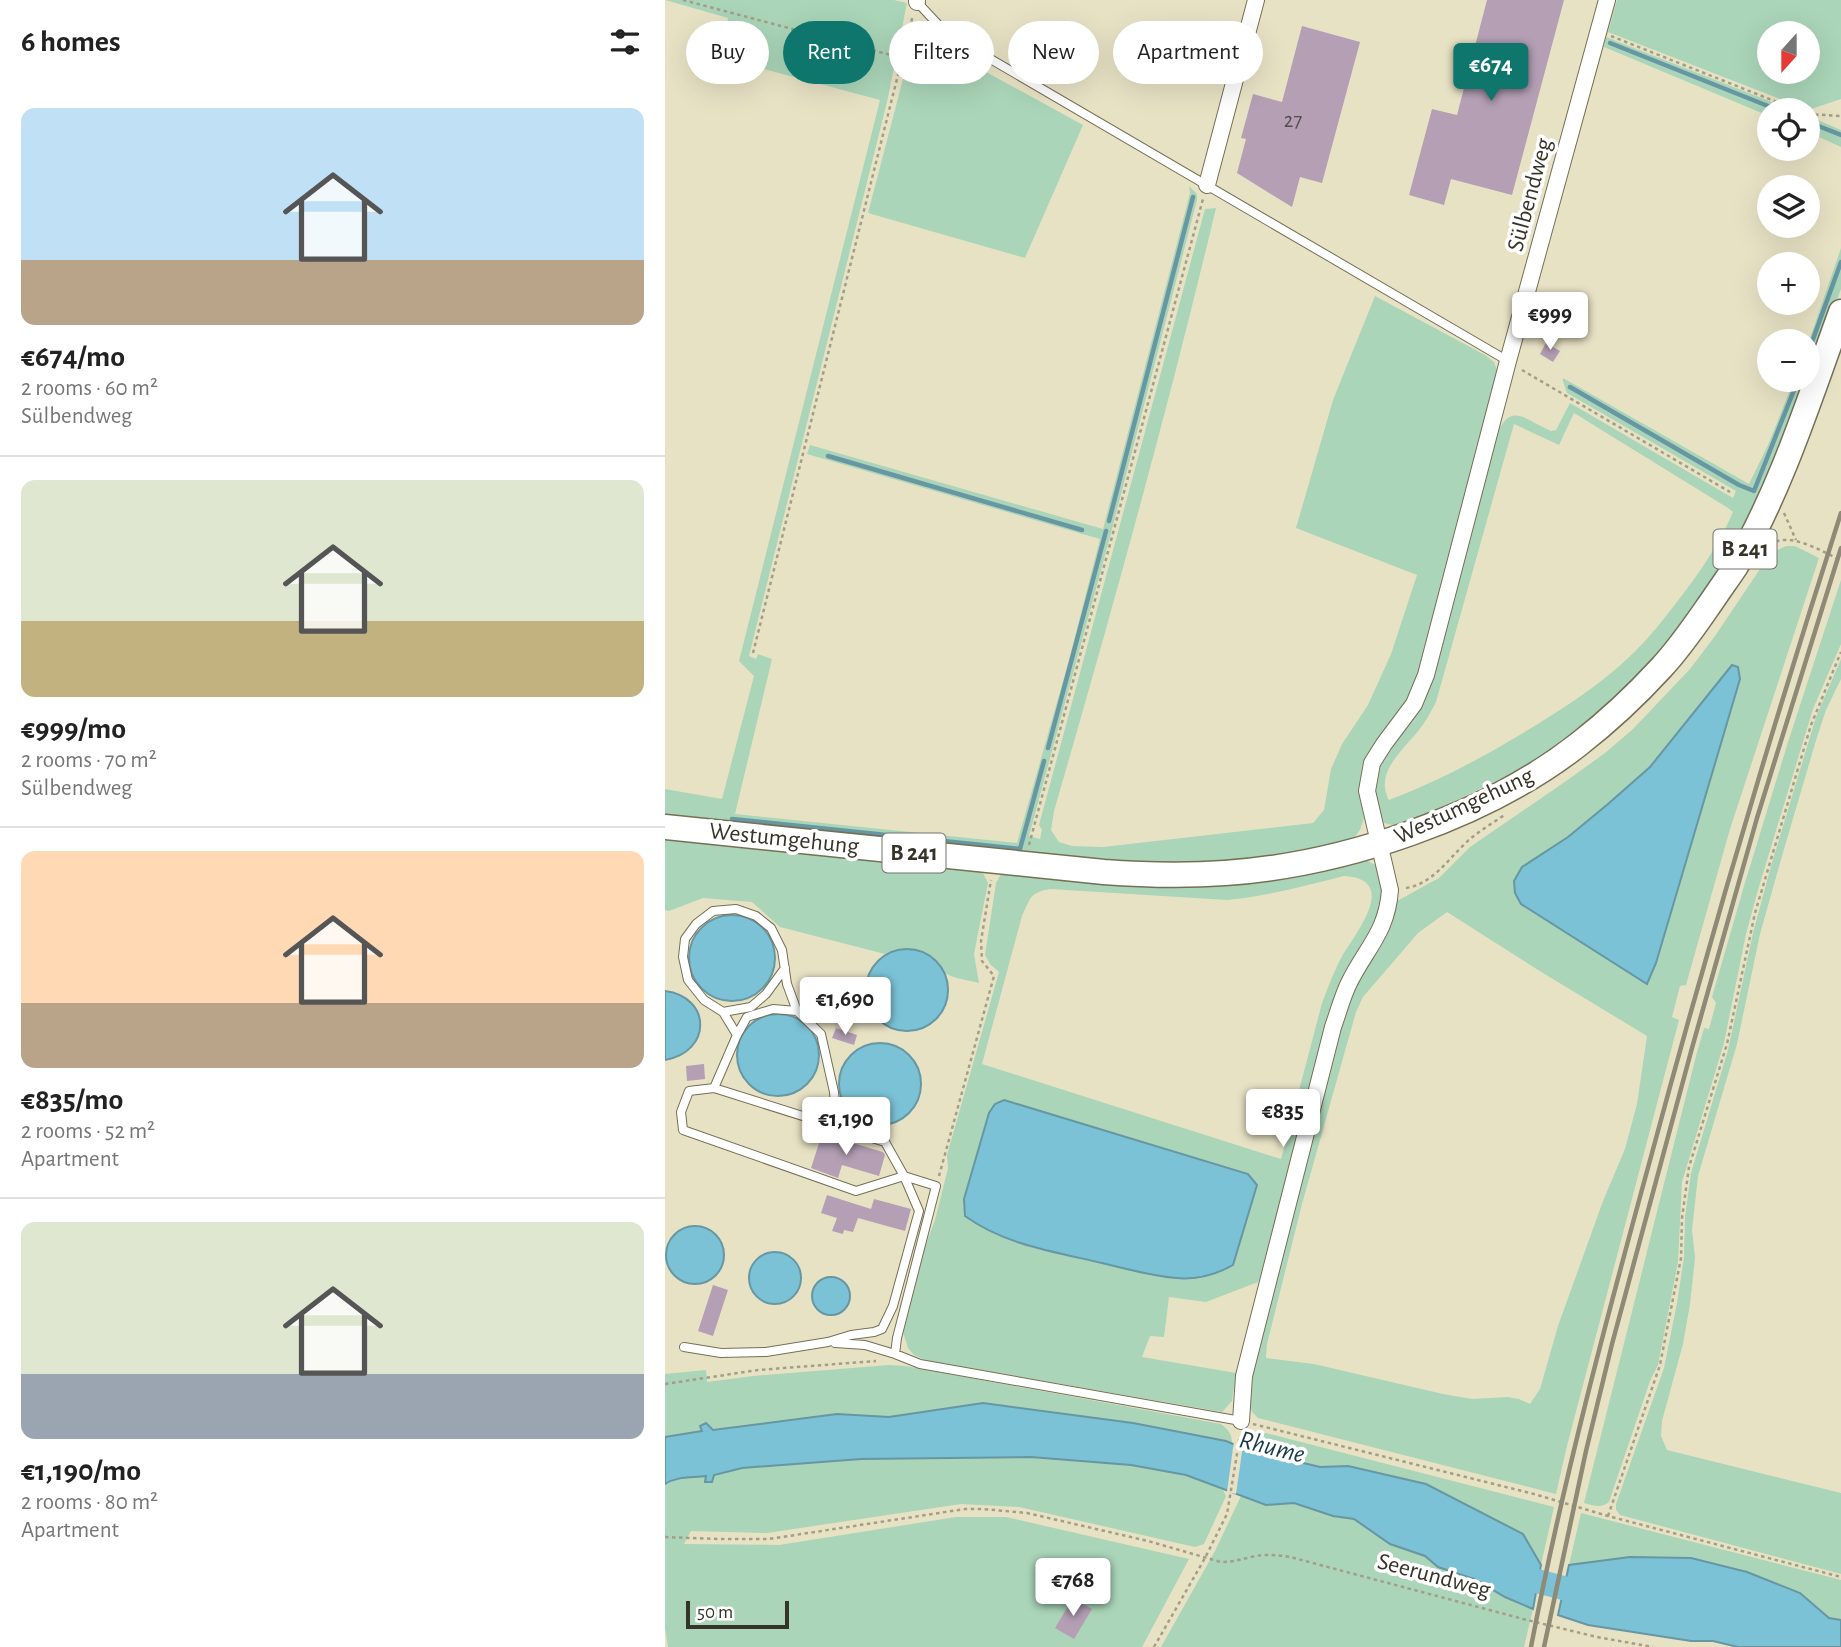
<!DOCTYPE html>
<meta charset="utf-8">
<style>
:root{--surface:#fff;--page:#f6f6f6;--text:#222;--muted:#767676;--line:#e0e0e0;--accent:#0f766e}
body{margin:0;font-family:"Alegreya Sans",sans-serif;background:var(--page);color:var(--text);height:100vh;display:flex;flex-direction:column;font-size:26px;white-space:nowrap}
*{box-sizing:border-box;margin:0}
p{font-size:23px;color:var(--muted)}
.icon{flex:none;width:38px;height:38px;fill:none;stroke:currentColor;stroke-width:2;stroke-linecap:round;stroke-linejoin:round}
.map{position:relative;flex:1;overflow:hidden}
.drawer{display:flex;flex-direction:column;background:var(--surface);width:665px}
.drawer>*{flex:none}
.hud{position:absolute;left:21px;top:21px;width:665px;height:63px;display:flex;gap:14px}
.needle{width:46px;rotate:201deg}
.tools{position:absolute;left:1092px;top:21px;display:grid;gap:14px}
.tools a{display:grid;place-items:center;width:63px;height:63px;border-radius:50%;background:var(--surface);box-shadow:0 7px 28px #0002;font-size:35px}
.scale{position:absolute;left:21px;bottom:18px;width:103px;box-sizing:border-box;padding-left:7px;border:4px solid #363328;border-top:0;font-size:19px;line-height:24px;white-space:nowrap;color:#363328;-webkit-text-stroke:5px #fff;paint-order:stroke}
.price{position:absolute;translate:-50% -60px;padding:0 16px;border-radius:7px;background:#fff;color:#222;font-size:23px;line-height:46px;filter:drop-shadow(0 2px 4px #0008)}
.price::after{content:'';position:absolute;left:50%;top:42px;width:21px;height:16px;margin-left:-10px;background:inherit;clip-path:polygon(0 0,100% 0,50% 100%)}
.price.on{background:var(--accent);color:#fff}
ul{padding:0;list-style:none}
li{display:grid;align-content:center;gap:14px;height:371px;padding:0 21px}
li+li{border-top:2px solid var(--line)}
li span{display:grid;place-items:center;height:217px;border-radius:14px;color:#555}
li>.icon{margin-inline-start:auto}
span .icon{width:126px;height:126px;fill:#fffc;stroke-width:1}
li b{font-size:30px}
h2{display:flex;justify-content:space-between;align-items:center;height:84px;padding:0 21px;font-size:30px}
.pill{padding:0 24px;border-radius:32px;background:var(--surface);box-shadow:0 7px 28px #0002;font-size:24px;line-height:63px}
.pill.on{background:var(--accent);color:#fff}
main{display:flex;flex:1;min-height:0}
.map>svg:first-child{display:block}
</style>
<main>
<section class="drawer">
<h2>6 homes<svg class="icon" aria-label="filters" viewBox="0 0 24 24"><path d="M4 7h16M4 17h16"/><circle cx="9" cy="7" r="2"/><circle cx="15" cy="17" r="2"/></svg></h2>
<ul>
<li><span style="background:linear-gradient(#bfe0f5 70%,#b9a48a 0)"><svg class="icon" aria-label="home" viewBox="0 0 24 24"><path d="M3 11l9-7 9 7M6 9v11h12V9"/></svg></span><div><b>€674/mo</b><p>2 rooms · 60 m²</p><p>Sülbendweg</p></div></li>
<li><span style="background:linear-gradient(#dfe7d0 65%,#c2b280 0)"><svg class="icon" aria-label="home" viewBox="0 0 24 24"><path d="M3 11l9-7 9 7M6 9v11h12V9"/></svg></span><div><b>€999/mo</b><p>2 rooms · 70 m²</p><p>Sülbendweg</p></div></li>
<li><span style="background:linear-gradient(#ffd9b3 70%,#b9a48a 0)"><svg class="icon" aria-label="home" viewBox="0 0 24 24"><path d="M3 11l9-7 9 7M6 9v11h12V9"/></svg></span><div><b>€835/mo</b><p>2 rooms · 52 m²</p><p>Apartment</p></div></li>
<li><span style="background:linear-gradient(#dfe7d0 70%,#9aa5b1 0)"><svg class="icon" aria-label="home" viewBox="0 0 24 24"><path d="M3 11l9-7 9 7M6 9v11h12V9"/></svg></span><div><b>€1,190/mo</b><p>2 rooms · 80 m²</p><p>Apartment</p></div></li>
</ul>
</section>
<div class="map">
<svg width="1176" height="1647" viewBox="0 0 1176 1647">
<rect width="100%" height="100%" fill="#e8e2c5"/>
<!-- green -->
<path fill="#aad5b8" fill-rule="evenodd" d="M0,0H229L242,3L222,102L84,656L91,659L93,654L107,659L70,814L352,843L404,660L435,539L142,454L145,445L438,529L525,193L524,186L532,194V200L445,537L364,836L375,839L377,830L374,825L540,209L551,208C503,410 447,611 389,811L386,830L394,842L407,846L438,847L648,823L659,810L666,769L677,744L703,705L726,654L752,575L631,528L668,400L710,296L820,355L829,362L833,373L754,671L742,701L703,754L697,766L695,793L699,818L695,830L688,839L670,844L600,857L521,866H467L0,818V789L57,799L89,676L74,661L215,100L54,57L63,18Z
M952,0H1176V99L1143,110L943,32ZM1104,33H1143V72H1104Z
M250,33L418,125L360,258L203,213Z
M941,37L1127,110H1104V116L939,47Z
M1143,116L1176,130V147L1143,132Z
M1176,248V289L1138,394L1076,537L1005,643L920,730L868,763L767,812L731,826L719,823C715,817 713,810 711,803C700,763 738,736 756,706L829,440C845,401 856,417 886,431L891,430L905,403L1068,498L1071,491L902,393L898,381V378L1084,484L1103,445L1129,380H1143V344ZM909,413L1063,508L1068,512C1056,540 1039,566 1021,590C1003,614 984,639 962,659C929,690 891,713 853,736C811,761 769,783 724,800C709,773 738,750 754,730C761,721 766,712 771,702L849,424L894,445Z
M1121,546H1130L1154,558L1065,829L1021,985L1015,986L1007,1017L1014,1020L902,1446L891,1494L593,1418L588,1413L585,1408L589,1366L678,1019C684,1004 688,987 696,973C711,949 728,929 732,901L774,878L805,847L904,779L940,753L968,729L1025,669L1050,636L1095,569L1110,551ZM782,912L873,970L982,1036L972,1104L960,1149L938,1201L893,1326L875,1389L865,1404L854,1399L843,1397L807,1399L778,1394L649,1364L601,1358L602,1344L637,1204L691,1012L698,997L753,933Z
M1176,580V644L1148,709L1093,890L1081,934L1059,1043L1017,1182L1013,1262L993,1365L985,1381L944,1502C937,1509 927,1505 919,1503L1031,1056L1039,1028L1044,1029L1051,1003L1047,997L1079,886L1123,742Z
M1176,659V679L1161,710L1152,737L1117,856L1095,934L1072,1044L1033,1176L1027,1230L1030,1258L1025,1304L1018,1344L997,1421L996,1436L1002,1450L1176,1493V1574L955,1515L951,1510V1504L999,1368L1012,1303L1019,1257L1020,1217L1026,1173L1063,1050L1088,933L1106,866L1151,717Z
M0,835L304,868L318,873L323,883L309,954L314,983C304,980 290,979 282,974C277,971 275,965 271,961C257,946 238,947 220,954L115,927L87,902L38,898L4,911L0,910Z
M695,861H703L712,866C723,902 718,908 703,940L599,1269L593,1282L541,1302L504,1297L499,1337L485,1336L477,1357L571,1373L567,1401L557,1412L281,1364L260,1360L249,1355L243,1348L238,1332L261,1244L270,1220L283,1168L282,1155L334,972L325,964L320,955L331,883L337,872ZM679,876C735,879 691,933 677,956C669,971 663,987 657,1003L616,1159L317,1064L357,916C366,898 364,893 385,889L562,900C602,896 640,886 679,876Z
M224,1365L240,1366L556,1424C564,1430 567,1434 567,1444L561,1441L468,1423L318,1403L224,1417L172,1414L50,1475L77,1468L196,1459L366,1457L466,1465L521,1475L558,1490L561,1496L539,1544L530,1547L354,1507L296,1504L102,1533L26,1531L19,1544L114,1545L291,1517H341L524,1559L477,1647H3L0,1628V1374L41,1370L42,1382L88,1376Z
M601,1433L889,1507L876,1565L858,1534L814,1512L683,1466L655,1467L580,1449L581,1440L590,1434Z
M576,1496L601,1505L629,1503L668,1516L689,1519L725,1544L760,1556L773,1567L809,1579L840,1597L868,1609L859,1647H496L550,1551Z
M916,1513L1176,1580V1620L1164,1618L1135,1593L1026,1558L965,1557L904,1565Z"/>
<!-- water -->
<path fill="#7bc2d6" stroke="#6697a2" stroke-width="2" d="M1067,665L1073,667L1075,679L991,963L982,984L856,904L850,893L849,881L857,867L903,837L943,804L985,767Z
M24 958a43 43 0 1 1 86 0a43 43 0 1 1-86 0Z
M201 990a41 41 0 1 1 82 0a41 41 0 1 1-82 0Z
M0,991C47,997 47,1052 0,1060Z
M72 1055a41 41 0 1 1 82 0a41 41 0 1 1-82 0Z
M174 1084a41 41 0 1 1 82 0a41 41 0 1 1-82 0Z
M339,1100L583,1174L592,1185L568,1265C552,1274 531,1280 511,1278C487,1276 461,1269 437,1263C390,1252 340,1245 300,1216L299,1199L324,1113L330,1104Z
M1 1255a29 29 0 1 1 58 0a29 29 0 1 1-58 0Z
M84 1278a26 26 0 1 1 52 0a26 26 0 1 1-52 0Z
M147 1296a19 19 0 1 1 38 0a19 19 0 1 1-38 0Z
M318,1403L468,1423L561,1441L580,1449L655,1467L683,1466L761,1484L858,1534L876,1565L868,1609L840,1597L809,1579L773,1567L760,1556L725,1544L689,1519L668,1516L629,1503L601,1505L521,1475L466,1465L366,1457L196,1459L77,1468L49,1475L47,1482H40L41,1476C27,1478 12,1476 0,1484V1437L37,1431L35,1426L41,1423L48,1430L172,1414L224,1417Z
M965,1557L1026,1558L1082,1572L1135,1593L1164,1618L1176,1620V1647H1073L1048,1641H1026L923,1625L893,1615L904,1565Z"/>
<!-- pier -->
<path fill="#e8e2c5" d="M569,1441L578,1445L571,1494L562,1492Z"/>
<g fill="none" stroke-linecap="round" stroke-linejoin="round">
<!-- stream -->
<path stroke="#6697a2" stroke-width="4.5" d="M945,43L1113,110
M1143,122L1176,135
M1143,353L1176,262
M905,387L1074,485L1089,491L1133,380
M163,456L417,530
M444,521L528,197
M383,748L441,531
M67,819L355,849L379,761"/>
<!-- river -->
<path stroke="#7bc2d6" stroke-width="24" d="M842,1573L932,1597"/>
</g>
<!-- building -->
<path fill="#b49fb4" d="M822,0H899L847,195L786,179L779,205L744,195L767,109L792,115Z
M637,26L695,42L657,183L635,177L627,207L572,173L581,139L576,138L588,94L617,102Z
M881,343L895,351L888,362L875,354Z
M171,1028L192,1035L189,1045L167,1038Z
M39,1064L40,1079L22,1081L21,1066Z
M157,1134L218,1152L220,1155L214,1176L177,1165L173,1178L146,1168Z
M162,1195L206,1209L209,1199L246,1209L240,1231L193,1218L188,1232L179,1230L178,1234L167,1231L172,1218L156,1213Z
M48,1285L63,1290L48,1336L33,1331Z
M408,1598L427,1609L409,1639L390,1628Z"/>
<g fill="none" stroke-linecap="round" stroke-linejoin="round">
<defs>
<path id="service" d="M252,2L281,33L843,361
M58,1012L86,1007L101,994L120,968
M72,1035L58,1012L39,1000L23,980L18,957L20,939L31,924L48,911L71,909L91,916L106,928L117,950L122,984L132,1011
M49,1088L72,1035L82,1017L108,1009L132,1011L156,1034L169,1092L172,1127
M170,1343L200,1345L230,1354L255,1364L576,1421
M19,1347L56,1353L101,1352L163,1342L186,1335L209,1332L217,1329L228,1306L254,1211L239,1176L191,1191L18,1130L16,1112L24,1091L49,1088L220,1142L239,1176L271,1186L232,1338L230,1354"/>
<path id="minor" d="M252,2V0
M542,185L591,0
M576,1421L579,1376L668,1027C673,1013 677,998 683,985C700,949 722,933 725,890L702,791L707,763L719,744L749,704L761,675L843,361L942,0"/>
<path id="primary" d="M0,827L439,872C479,875 520,876 560,873C678,865 821,817 914,744C941,723 973,693 996,668C1015,648 1031,624 1047,601C1055,589 1063,578 1071,566C1117,487 1145,397 1176,312"/>
</defs>
<!-- service casing -->
<use href="#service" stroke="#756f55" stroke-width="10"/>
<!-- minor casing -->
<use href="#minor" stroke="#756f55" stroke-width="18"/>
<!-- primary casing -->
<use href="#primary" stroke="#756f55" stroke-width="27"/>
<!-- path -->
<path stroke="#a39e88" stroke-width="2.5" stroke-dasharray="3.5 3.5" stroke-linecap="butt" d="M18,0L237,58
M946,36L1132,110
M1143,114L1176,116
M857,370L1065,492
M1119,513L1131,540
M1105,545C1124,530 1157,552 1176,560
M88,653L248,15
M364,845L538,199
M741,888C769,884 785,856 805,839C816,830 829,822 841,814
M274,1176L329,976L317,961L316,941L326,880
M0,1384L93,1370L211,1361
M588,1424L869,1494L943,1516L1176,1577
M943,1516L995,1365L1016,1258L1017,1218L1024,1167L1062,1044L1090,913L1146,725L1176,652
M0,1537L54,1539H104L300,1509H318L362,1513L483,1541L556,1562C568,1562 578,1559 590,1556C603,1554 616,1555 629,1558L862,1620L932,1637L988,1647
M489,1647L540,1558L562,1514L575,1436"/>
<!-- service -->
<use href="#service" stroke="#fff" stroke-width="8"/>
<!-- minor -->
<use href="#minor" stroke="#fff" stroke-width="16"/>
<!-- primary -->
<use href="#primary" stroke="#fff" stroke-width="24"/>
<!-- rail -->
<path stroke="#8e8a76" stroke-width="4.5" d="M866,1647C898,1480 942,1317 987,1153C1045,938 1108,725 1176,513
M879,1647L921,1451L947,1344L1027,1048L1092,818L1176,548"/>
</g>
<g text-anchor="middle" dominant-baseline="central" stroke-width="7" stroke-linejoin="round" paint-order="stroke">
<!-- number labels -->
<g font-size="21" fill="#564e4b">
<text x="628" y="120">27</text>
</g>
<!-- shield labels -->
<g fill="#fff" stroke="#727068" stroke-width="2">
<rect x="1048.5" y="529.5" width="63" height="39" rx="5"/>
<rect x="217.5" y="833.5" width="63" height="39" rx="5"/>
</g>
<g font-size="23" font-weight="bold" fill="#363328">
<text x="1080" y="549">B 241</text>
<text x="249" y="853">B 241</text>
</g>
<!-- street labels -->
<g font-size="24" fill="#363328" stroke="#fff">
<text transform="translate(865 195) rotate(-75)">Sülbendweg</text>
<text transform="translate(799 806) rotate(-25)">Westumgehung</text>
<text transform="translate(119 839) rotate(6)">Westumgehung</text>
<text transform="translate(769 1576) rotate(15)">Seerundweg</text>
</g>
<!-- water labels -->
<g font-size="26" font-style="italic" fill="#193b45" stroke="#fff">
<text transform="translate(607 1447) rotate(14)">Rhume</text>
</g>
</g>
</svg>
<div class="tools">
<a><svg class="needle" viewBox="-14 -14 28 28"><path d="M0-13l5 13h-10z" fill="#e53935"/><path d="M0 13l5-13h-10z" fill="#767676"/></svg></a>
<a><svg class="icon" aria-label="locate" viewBox="0 0 24 24"><circle cx="12" cy="12" r="6"/><path d="M12 2v4M12 18v4M2 12h4M18 12h4"/></svg></a>
<a><svg class="icon" aria-label="layers" viewBox="0 0 24 24"><path d="M12 4l9 5-9 5-9-5zM3 14l9 5 9-5"/></svg></a>
<a>+</a>
<a>−</a>
</div>
<div class="scale">50 m</div>
<b class="price on" style="left:826px;top:103px">€674</b>
<b class="price" style="left:885px;top:352px">€999</b>
<b class="price" style="left:180px;top:1037px">€1,690</b>
<b class="price" style="left:618px;top:1149px">€835</b>
<b class="price" style="left:181px;top:1157px">€1,190</b>
<b class="price" style="left:408px;top:1618px">€768</b>
<div class="hud">
<a class="pill">Buy</a>
<a class="pill on">Rent</a>
<a class="pill">Filters</a>
<a class="pill">New</a>
<a class="pill">Apartment</a>
</div>
</div>
</main>
